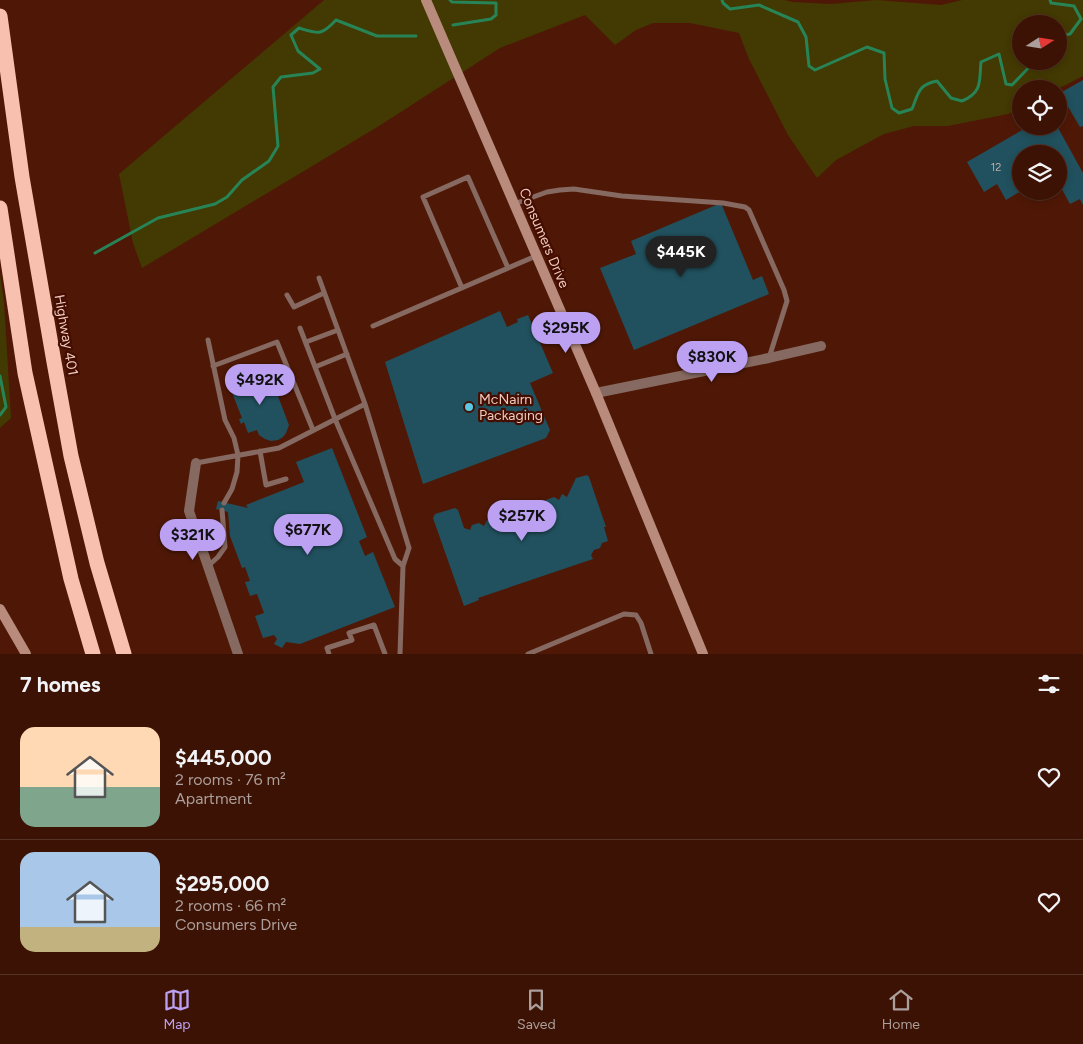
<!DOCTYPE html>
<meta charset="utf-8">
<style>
:root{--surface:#3b1204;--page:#421b0e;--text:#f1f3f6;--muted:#ac9e9a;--line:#543226;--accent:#bca0f2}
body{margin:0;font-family:Figtree,sans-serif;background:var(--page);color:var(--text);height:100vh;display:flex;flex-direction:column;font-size:19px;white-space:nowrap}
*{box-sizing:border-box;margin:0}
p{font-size:16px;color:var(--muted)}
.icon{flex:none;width:28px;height:28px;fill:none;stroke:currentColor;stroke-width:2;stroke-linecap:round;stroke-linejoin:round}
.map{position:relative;height:654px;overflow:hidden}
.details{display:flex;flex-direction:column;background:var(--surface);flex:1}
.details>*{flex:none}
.needle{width:32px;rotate:78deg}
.fabs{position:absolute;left:1012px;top:15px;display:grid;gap:10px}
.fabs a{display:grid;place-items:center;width:55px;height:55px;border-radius:50%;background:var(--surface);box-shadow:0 2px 8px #0003,0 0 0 1px var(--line);font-size:25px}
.price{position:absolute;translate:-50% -42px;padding:0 11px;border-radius:18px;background:var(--accent);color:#111;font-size:16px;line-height:32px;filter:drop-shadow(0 1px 2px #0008)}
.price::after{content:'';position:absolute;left:50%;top:30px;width:15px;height:11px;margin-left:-8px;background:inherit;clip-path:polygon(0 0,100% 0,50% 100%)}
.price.on{background:#222;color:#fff}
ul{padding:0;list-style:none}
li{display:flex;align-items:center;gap:15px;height:125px;padding:0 20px}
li+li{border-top:1px solid var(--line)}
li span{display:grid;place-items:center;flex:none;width:140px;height:100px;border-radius:15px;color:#555}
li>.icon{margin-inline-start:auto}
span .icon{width:60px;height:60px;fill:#fffc;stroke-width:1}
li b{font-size:21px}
h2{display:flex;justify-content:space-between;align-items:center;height:60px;padding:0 20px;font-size:21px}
.menu{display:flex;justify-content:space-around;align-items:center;height:70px;border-top:1px solid var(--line);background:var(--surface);font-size:14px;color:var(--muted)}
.menu a{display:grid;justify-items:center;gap:2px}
.menu .on{color:var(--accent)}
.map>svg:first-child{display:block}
</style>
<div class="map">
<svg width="1083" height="654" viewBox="0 0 1083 654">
<rect width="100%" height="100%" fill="#4f1806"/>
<!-- green -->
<path fill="#433902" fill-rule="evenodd" d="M324,0H784L793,2L830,4L877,0L941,5L962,0H1083V76L1058,89H1021V108L1008,114L948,126H914L884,134L836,160L817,178L788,135L749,59L739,33L690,23H653L636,30L615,45L585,15L500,48L379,126L142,268L133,243L119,174ZM1021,24H1059V61H1021Z
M0,274L4,302L11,418L0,428Z"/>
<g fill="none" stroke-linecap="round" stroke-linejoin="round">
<!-- stream -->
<path stroke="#278457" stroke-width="3" d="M450,0L452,2L496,3V15L491,19L453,25
M722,0L723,3L730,9L759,5L798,22L806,37L809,66L815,70L867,47L884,53L885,79L892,108L899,113L912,109C919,92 918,85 937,81L951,98L962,101C983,92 979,81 981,62L999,54L1006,84L1012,85L1035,61
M1050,0L1051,3L1074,6L1081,19L1070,34L1059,36
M95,253L158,218L215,204L227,197L242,180L269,161L278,146L273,87L281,77L313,73L320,69L298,51L291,35L299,28C319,34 321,36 336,20L377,36H416
M0,376L6,407L0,415"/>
</g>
<!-- building -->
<path fill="#21515e" d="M1083,80V126L1080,127L1060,93Z
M1029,126H1057L1083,173V205L1080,199L1070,204L1059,184V154H1021V191L1006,200L997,184L984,192L967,162Z
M721,203L753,280L762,276L769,294L634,350L600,268L636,254L631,241Z
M500,311L507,327L518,322L517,319L528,315L553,373L530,383L550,430L546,438L423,484L385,362Z
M268,370L289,425L286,433L283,437L278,440L271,441L265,439L259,435L257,430L248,433L244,422L241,424L239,419L242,418L229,385L241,381L240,376L253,371L254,375Z
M332,448L367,537L359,541L365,556L373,552L395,607L300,644L286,642L282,648L274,644L277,639L274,635L263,638L255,616L264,613L257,594L250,596L245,582L250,581L245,567L242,568L230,536L228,512L216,509L218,501L248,508L246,505L304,482L296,462Z
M587,475L589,477L606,527H604L608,541L602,543L600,548L594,550L591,555L593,559L478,598L479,600L464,606L433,518L435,514L455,508L458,510L464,528L470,530L472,525L479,523L484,526L487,520L494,517L500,520L503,514L509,512L515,515L517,510L524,508L529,510L532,504L539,502L544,505L546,500L554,497L559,500L562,494L567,497L576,478Z"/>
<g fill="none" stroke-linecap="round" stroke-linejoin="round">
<!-- service -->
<path stroke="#866960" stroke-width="5" d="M514,204L547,192L560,190L574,189L622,196L723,203L745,207L749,210L784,290L787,301L769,358
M319,278L365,404
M462,288L423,197L468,177L508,268
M287,295L294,307L324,293
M373,326L536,256
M300,328L335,419L395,559L403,566
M208,340L225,420L234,438L238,455L237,472L232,489L224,503
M306,342L338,330
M213,366L277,342L313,430
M315,367L347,354
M260,451L266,485L286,479
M196,463L279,448L365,404L409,548L403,566L400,654
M208,566L218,557L225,547L222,510
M329,654L327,648L352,640L349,633L374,625L385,654
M528,654L624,614L636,615L641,623L651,654"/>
<!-- minor -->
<path stroke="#866960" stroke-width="10" d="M596,393L769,358L821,346
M196,463L189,511L238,654"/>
<!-- secondary -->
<path stroke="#b88b7d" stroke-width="10" d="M426,0L596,393L703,654
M0,609L26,654"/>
<!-- motorway -->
<path stroke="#f8c0ae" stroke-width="15" d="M0,16L22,177L54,362L71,456L97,563L124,654
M0,208L25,373L71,579L93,654"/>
</g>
<!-- markers -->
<circle fill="#5ac8e5" stroke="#440d00" stroke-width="2" cx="469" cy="407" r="5"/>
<g text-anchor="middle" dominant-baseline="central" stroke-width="4.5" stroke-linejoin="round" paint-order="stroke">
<!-- number labels -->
<g font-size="11" fill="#bbaca7">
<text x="996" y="167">12</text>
</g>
<!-- street labels -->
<g font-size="14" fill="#eecabf" stroke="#440d00">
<text transform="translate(544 238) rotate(67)">Consumers Drive</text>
<text transform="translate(66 335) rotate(80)">Highway 401</text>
</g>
<!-- poi labels -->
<g font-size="14" fill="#eecabf" stroke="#440d00" text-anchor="start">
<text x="479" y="399">McNairn<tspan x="479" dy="16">Packaging</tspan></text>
</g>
</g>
</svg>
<div class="fabs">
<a><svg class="needle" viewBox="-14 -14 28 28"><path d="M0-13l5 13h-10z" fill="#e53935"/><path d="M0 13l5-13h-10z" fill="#ac9e9a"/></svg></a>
<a><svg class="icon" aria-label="locate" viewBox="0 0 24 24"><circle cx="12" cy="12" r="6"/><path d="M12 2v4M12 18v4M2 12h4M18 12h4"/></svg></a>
<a><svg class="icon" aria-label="layers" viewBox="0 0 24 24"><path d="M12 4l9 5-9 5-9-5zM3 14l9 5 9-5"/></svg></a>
</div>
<b class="price on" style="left:681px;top:278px">$445K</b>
<b class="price" style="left:566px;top:354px">$295K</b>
<b class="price" style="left:712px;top:383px">$830K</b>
<b class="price" style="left:260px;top:406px">$492K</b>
<b class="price" style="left:522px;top:542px">$257K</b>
<b class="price" style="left:308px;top:556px">$677K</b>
<b class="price" style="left:193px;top:561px">$321K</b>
</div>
<section class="details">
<h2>7 homes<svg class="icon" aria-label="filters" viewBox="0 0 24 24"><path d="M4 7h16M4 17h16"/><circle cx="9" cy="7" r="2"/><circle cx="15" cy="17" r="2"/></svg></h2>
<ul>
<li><span style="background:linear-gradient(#ffd9b3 60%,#7fa58c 0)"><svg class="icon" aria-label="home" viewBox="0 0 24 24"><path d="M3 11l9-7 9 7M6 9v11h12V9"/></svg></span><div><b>$445,000</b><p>2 rooms · 76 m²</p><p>Apartment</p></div><svg class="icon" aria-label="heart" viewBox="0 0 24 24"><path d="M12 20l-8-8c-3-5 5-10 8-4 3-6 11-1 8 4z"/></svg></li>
<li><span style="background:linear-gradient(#a9c7e8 75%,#c2b280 0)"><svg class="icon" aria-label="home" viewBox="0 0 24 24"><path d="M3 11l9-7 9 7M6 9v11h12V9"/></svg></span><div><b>$295,000</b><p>2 rooms · 66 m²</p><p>Consumers Drive</p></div><svg class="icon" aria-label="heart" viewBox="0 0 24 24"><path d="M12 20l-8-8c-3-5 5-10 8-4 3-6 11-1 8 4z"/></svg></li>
</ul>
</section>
<nav class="menu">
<a class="on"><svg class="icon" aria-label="map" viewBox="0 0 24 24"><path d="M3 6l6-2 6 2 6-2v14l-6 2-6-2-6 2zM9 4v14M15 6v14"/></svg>Map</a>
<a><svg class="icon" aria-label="saved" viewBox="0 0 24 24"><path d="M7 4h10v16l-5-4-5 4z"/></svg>Saved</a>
<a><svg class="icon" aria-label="home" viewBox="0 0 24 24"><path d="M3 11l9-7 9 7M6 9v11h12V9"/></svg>Home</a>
</nav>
